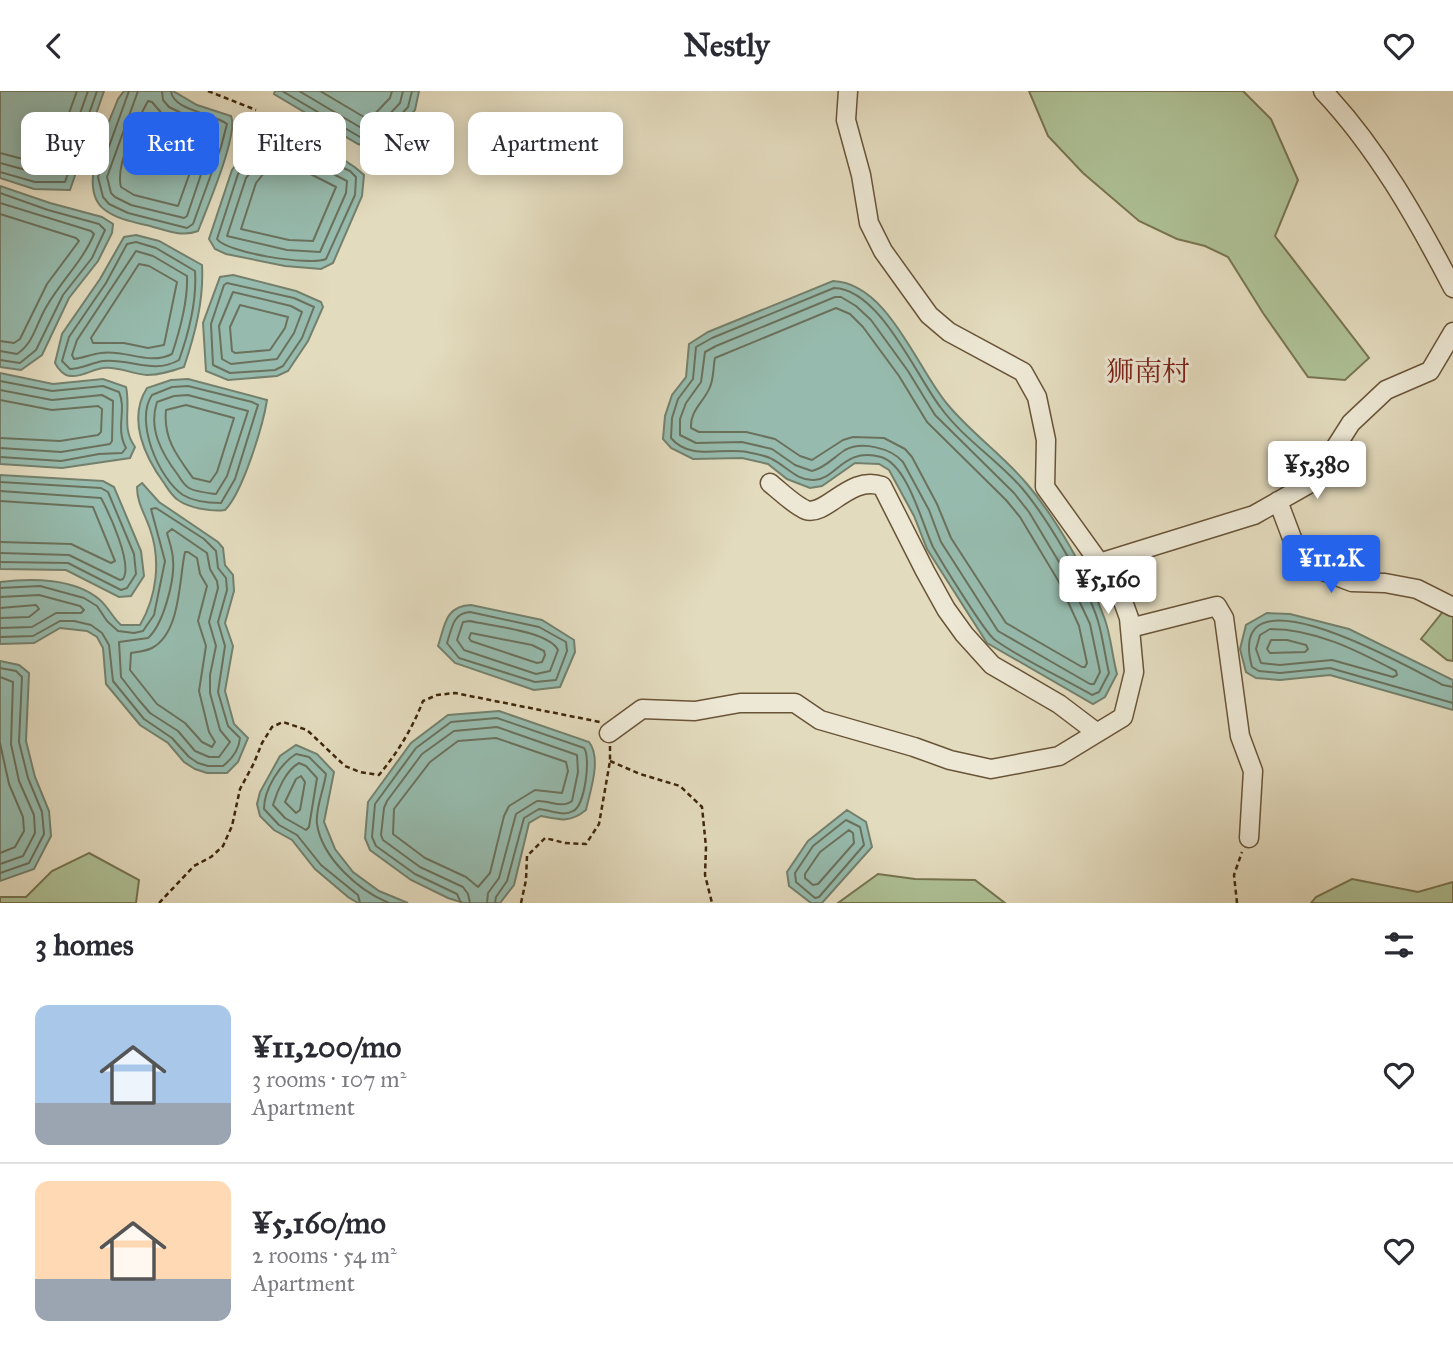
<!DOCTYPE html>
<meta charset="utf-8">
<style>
:root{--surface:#fff;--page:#f7f7f7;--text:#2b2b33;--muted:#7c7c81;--line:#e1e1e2;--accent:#2563eb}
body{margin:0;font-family:"IM FELL Great Primer","Noto Serif SC",serif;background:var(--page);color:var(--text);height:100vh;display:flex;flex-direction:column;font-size:26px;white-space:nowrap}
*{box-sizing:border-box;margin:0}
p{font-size:23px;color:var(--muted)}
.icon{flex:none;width:38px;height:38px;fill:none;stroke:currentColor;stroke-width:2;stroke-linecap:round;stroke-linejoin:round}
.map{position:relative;height:812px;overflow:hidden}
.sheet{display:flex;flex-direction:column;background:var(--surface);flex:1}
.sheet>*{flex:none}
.top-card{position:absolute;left:21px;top:21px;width:700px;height:63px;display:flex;gap:14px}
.price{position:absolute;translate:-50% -60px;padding:0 16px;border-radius:7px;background:#fff;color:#222;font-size:23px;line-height:46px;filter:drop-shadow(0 2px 4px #0008)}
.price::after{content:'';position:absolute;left:50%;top:42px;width:21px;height:16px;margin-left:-10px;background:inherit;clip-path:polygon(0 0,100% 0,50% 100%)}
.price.selected{background:var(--accent);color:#fff}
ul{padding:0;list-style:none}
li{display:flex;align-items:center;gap:21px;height:175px;padding:0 35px}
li+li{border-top:2px solid var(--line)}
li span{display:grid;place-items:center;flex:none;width:196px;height:140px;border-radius:14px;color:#555}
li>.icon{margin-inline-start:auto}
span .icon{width:84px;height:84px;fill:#fffc;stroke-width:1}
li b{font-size:30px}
h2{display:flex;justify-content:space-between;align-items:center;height:84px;padding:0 35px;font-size:30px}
.pill{padding:0 24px;border-radius:14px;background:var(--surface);box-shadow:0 4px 18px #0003;font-size:24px;line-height:63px}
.pill.selected{background:var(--accent);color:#fff}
header{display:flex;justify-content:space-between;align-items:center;height:91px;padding:0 35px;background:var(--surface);font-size:32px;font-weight:700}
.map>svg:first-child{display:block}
</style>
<header><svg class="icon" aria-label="back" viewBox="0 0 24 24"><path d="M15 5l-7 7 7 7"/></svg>Nestly<svg class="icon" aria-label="heart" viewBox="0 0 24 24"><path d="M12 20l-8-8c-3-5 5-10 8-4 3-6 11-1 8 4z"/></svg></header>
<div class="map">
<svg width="1453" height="812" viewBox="0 0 1453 812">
<rect width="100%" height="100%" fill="#e3dbbe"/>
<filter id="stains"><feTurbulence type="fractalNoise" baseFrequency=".00286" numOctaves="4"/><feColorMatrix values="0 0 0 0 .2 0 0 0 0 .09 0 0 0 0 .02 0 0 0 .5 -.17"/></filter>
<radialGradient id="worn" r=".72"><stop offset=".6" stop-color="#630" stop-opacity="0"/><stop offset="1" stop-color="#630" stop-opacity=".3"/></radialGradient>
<!-- green -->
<path fill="#aec196" stroke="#777450" stroke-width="2" d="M1029,0H1243L1271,28L1298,89L1275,145L1369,267L1345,289L1308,286L1263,222L1228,166L1205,155L1177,148L1139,130L1083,82L1048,45Z
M1453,508V570L1447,569L1421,548Z
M89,762L139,789L136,812H0V806H26L52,780Z
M878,783L915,788L975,789L1005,812H838Z
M1352,788L1418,801L1453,791V812H1311L1316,806Z"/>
<!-- water -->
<path fill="#96bbae" stroke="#74806c" stroke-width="2" d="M0,0H104L70,99L34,98L0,87Z
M124,0H173L197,14L231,25C239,43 206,119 198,140C181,147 163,138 146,134C133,131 117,128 105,119C75,97 108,35 118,8Z
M275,0H419L415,19L380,59L358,53L274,3Z
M264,39C295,44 341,62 364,84L362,105L333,172L321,178L285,175L226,163L215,158L209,148L232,79Z
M0,95L50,112L102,126L113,133L112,142L98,170L69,207L42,264L21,279L0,276Z
M136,144L159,150L202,174C204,209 195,243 184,276C172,280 160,284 147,284C132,283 118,275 103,277C93,278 82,286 71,285C64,285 58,278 55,272L62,243L100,188L124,146Z
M233,184L296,200L321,211L323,216L308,250L288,280L277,285L228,289L206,280L203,232L220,186Z
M833,190C888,192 917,278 948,314C972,343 1004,365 1027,393C1056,427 1089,485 1104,526C1111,544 1112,565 1117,583L1105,606L1093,613L987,552L927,458L914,425L889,379L879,373L855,372L822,395L810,397L787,388L768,373L742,367L693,368L671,357L663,348L665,325L672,304L686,286L689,253L708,241Z
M0,282L53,293L103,288L126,296C131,318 121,337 135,356L130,367L62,377L0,373Z
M188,288L267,309C263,334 243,401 225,419C212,421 189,417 178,409C172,405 168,398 164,392C145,366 127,328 147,297L171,289Z
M0,384L103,390L114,396L141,460L144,485L131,505L119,506L66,479L0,478Z
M142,392L159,411L218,451L223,457L225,474L233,484L234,500L225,532L233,555L225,600L234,633L248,647L238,671L227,682H207L195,678L184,671L168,652L140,634L106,593L103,557L97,546L87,540L60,537L34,552L0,553V491C31,487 75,487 100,509C108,516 113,527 121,534H140C157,505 161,469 150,438C145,423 137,412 137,396Z
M471,514L542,529L574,549L575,561L560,596L534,599L455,572L438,555C445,534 445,515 471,514Z
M1267,522L1290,523L1349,538L1453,589V619L1330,584L1280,589L1256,587L1246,581L1240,558L1246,534Z
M0,570L19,574L29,582L26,650L35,686L49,720L51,745L34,778L0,790Z
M499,620L589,651C602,668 590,700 586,719C570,732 560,729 541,725L529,732L514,794L500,812H464L448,807L411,789L370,759L365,747L368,711L411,652L448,624Z
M296,654L317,663L334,681L324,731L335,758L353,781L379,800L408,812H358L348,806L315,778L292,749L274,739L260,725L257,713L260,701L280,665Z
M847,719L866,731L872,756L822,812H811L789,795L787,781L808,750Z"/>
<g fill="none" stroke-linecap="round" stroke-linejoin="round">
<!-- shore -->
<path stroke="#6b715c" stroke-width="2" d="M129,0L98,86L103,106L109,113L128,122L187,137L193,133L221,56L227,33C213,22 173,20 171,0
M138,0L107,86L111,102L115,106L131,114L184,127L187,125L216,39L169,16L163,9L162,0
M282,0L360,46L376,51L408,16L412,0
M299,0L363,38L373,41L400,12L403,0
M320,0L369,29L390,7L392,0
M148,10L152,11L164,25L203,45L178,115L134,104L121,96C115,74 137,30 148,10Z
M267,47L286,50L350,80L356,86L355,104L326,168C310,175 227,162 217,148L238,83Z
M271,56L284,58L347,90L346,102L320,161L287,159L227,145L246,87Z
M0,62L38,72H51L77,0
M275,68H281L336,96L313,150L289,149L241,138L256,92Z
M0,72L37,82H59L88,0
M0,81L35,91H65L97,0
M0,102L48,119L99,133L105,139L92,167L63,204L36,259L20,272L0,269
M0,112L91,140L94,143C82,172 57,194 43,222C35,238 32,253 17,263L0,260
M0,123L76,147L79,150L47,193L20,248L14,252L0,250
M136,151L156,157L195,180C197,209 189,241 179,269C153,284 130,267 103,270C91,272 81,278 70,278L62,270L69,246L106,192L127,153Z
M136,160L153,165L187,185C188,209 180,239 172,263C149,275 125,258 101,262C92,263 83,267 74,268L72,264L77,249Z
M139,173L149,175L177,191L164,254L148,257L124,252H93L91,247Z
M227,192L294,207L314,216L302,247L283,275L275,279L230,282L213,274L211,233L224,194Z
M834,197C880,198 916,285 941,317C963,347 996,368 1021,396C1046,425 1087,494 1098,530C1103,547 1105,565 1109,582L1099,601L1092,604C1061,586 1023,569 995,549C985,542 941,470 933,456C922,433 908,374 881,366C843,356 837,388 814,389C797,390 786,375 772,368C765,364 755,363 747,361C722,356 690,370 671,347L672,327L678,308L693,288L696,256L712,247Z
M233,201L291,215L302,221L294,242L277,268L231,273L222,268L219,235Z
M835,206H841L856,215L871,229L908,280L935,324L1014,402L1029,421L1068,486L1090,533L1100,581L1094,593H1090L998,540L941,451L929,419L903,371C891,357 862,350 845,359C834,366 825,377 812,380L795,374L772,358L742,351L696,352L680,344V328L686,312L701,291L705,261L716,255Z
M240,214L288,226L285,237L270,259L235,262L232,260L230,236Z
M836,217L850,223L863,236L899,285L927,331L1006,409L1020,426L1059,491L1079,535L1087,572L1085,576H1082L1006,532L951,447L937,413L912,366L905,358L884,347L853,346L843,349L812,369L800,365L775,348L746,341H699L691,337C690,319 704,311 710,296C714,287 713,276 715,267Z
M0,290L52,300L103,295L119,301C127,319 115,337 126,357L122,362L99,363L61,370L0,366
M188,295L252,311L258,314L235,388L221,412C209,412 193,410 183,404C159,388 134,330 152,304L172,296Z
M0,299L52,309L102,304L113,310L112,350L110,353L61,361L0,357
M188,304L248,320L227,385L216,403C208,402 196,401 189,397C184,394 181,389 178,384C162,363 148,338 157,311L174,305Z
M0,309L52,319L98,315L102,318L101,341L98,344L60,350L0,347
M186,314L234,327L217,381L210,391L193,387C177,365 163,347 166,319Z
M0,391L101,397L108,401L134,463L136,483L127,497L121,499L68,472L0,471
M0,400L101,407C109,422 133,473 123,488L120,489L69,464L0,462
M0,410L93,416L115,470L111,472L71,453L0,451
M172,438L207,462L210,478L217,490L218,497L209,531L216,555L210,584V602L220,639L230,651L219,666H209L195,660L178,640L150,622L138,608L121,586L119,551L148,547C163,534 175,489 173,469C173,460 169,450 167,442Z
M185,461H188L197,467L200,483L207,495L198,530L206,555L199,600L209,641L215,651L212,656L202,651L185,632L157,613L130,579L131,562C138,561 146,560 152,557C181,542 179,487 185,461Z
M0,497L40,495L84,507L97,515L107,530L118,540L134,542L143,540L154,524L165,470L151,418L156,417L204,448L216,460L218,477L226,487L227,499L218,531L225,555L218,601L228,635L240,647C239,658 232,668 223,675H208L198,672L189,666L172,647L144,628L113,590L109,554L102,542L91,534L74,530H60L33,545L0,546
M0,506L39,504L80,515L84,519L81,522H56L32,536L0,537
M0,517L36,514L39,518L29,526L0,527
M470,521L539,536L566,551L567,560L556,589L535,591L459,567L447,552C452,537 453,522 470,521Z
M470,530C491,535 548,540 558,559L550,580L536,583L464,559L457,549L463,531Z
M1270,538C1315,538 1356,559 1396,580L1397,584L1393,586L1332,569L1280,574L1261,572L1256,558L1260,544Z
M471,542L532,554L544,560L545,564L542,571L537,572L471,550L469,547Z
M1271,549H1287L1306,554L1308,558L1305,561L1270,562L1267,558Z
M0,577L16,580L22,586L19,651L28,687L42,721L44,743L29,772L0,782
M0,586L13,591L11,653L19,690L34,724L35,742L23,765L0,773
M1453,596L1443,594C1412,578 1223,469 1252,576L1259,580L1280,582L1330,577L1453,612
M496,647L566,671L568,680L562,702L535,699L509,715L504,725L490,782L478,796L466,786L425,767L393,743L394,718L430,671L458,650Z
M0,652L9,693L23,726L24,740L15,756L0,762
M299,672L306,675L317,687L309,736L306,739L285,727L273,714C277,700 286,679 299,672Z
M301,685L305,691L300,719L296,722L285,711L296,688Z
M846,729L860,736L864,754L819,806L815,807L796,791L795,782L813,755Z
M849,739L853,742L854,752L818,793L813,794L805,787V783L820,761Z
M360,812L358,804L321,774L297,744L279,734L264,718C264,698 280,673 296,663L309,666L326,683C324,698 315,718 317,733C322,767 359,800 389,812
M461,812L457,803L415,783L376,755L372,746L375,713L416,657L451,631L497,627L584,657C591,666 585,715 573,720C563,726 550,719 539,718L524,727L507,790L496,806L495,812
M470,812L468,803L463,796L420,776L383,749L381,744L384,717L387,710L422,663L454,640L497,636L577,664L578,681L572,710C562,718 549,709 537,710L516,723L499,787L488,802L487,812"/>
<defs>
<path id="minor" d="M1323,0C1377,57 1417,128 1453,197
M770,392C780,400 794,414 806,419C826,426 850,383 882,395L925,480L946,518L964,543L992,574L1059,613L1096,641
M1278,410L1298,463L1323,480L1352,491L1385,492L1417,498L1453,516
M1099,472L1254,424L1314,390L1351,332L1386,299L1430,280L1453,241
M1130,537L1217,515L1224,527L1240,645L1253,680L1249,747
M609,642L642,618L695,620L740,612H795L820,629L914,656L950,669L991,678L1059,665L1123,626L1134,581L1129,527L1119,499L1045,396L1046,349L1037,306L1023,281L949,241L929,224L883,160L869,132L861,84L846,29L848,0"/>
</defs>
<!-- minor casing -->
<use href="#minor" stroke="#695437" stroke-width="21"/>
<!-- path -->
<path stroke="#40270a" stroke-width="2.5" stroke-dasharray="5 3.5" stroke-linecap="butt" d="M208,0L256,19
M610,670L640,683L680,695L702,716L706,756L705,784L712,812
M159,812L194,775L211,766L223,755L232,735L240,698L254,672L262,652L272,636L283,631L307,639L345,675L360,681L379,684C398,661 412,638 423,610L437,604L455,602L600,631
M521,812L526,789L527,765L545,747L565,752L586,753L599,733L610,670V655
M1237,812L1234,784L1242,761"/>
<!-- minor -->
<use href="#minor" stroke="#ede8d5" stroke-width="18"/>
</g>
<g text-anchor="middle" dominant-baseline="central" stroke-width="6" stroke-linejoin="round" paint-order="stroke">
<!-- quarter labels -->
<g font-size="28" fill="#7a1f14" stroke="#ede8d5">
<text x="1148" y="280">狮南村</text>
</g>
</g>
<rect width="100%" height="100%" filter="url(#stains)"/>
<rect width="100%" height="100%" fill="url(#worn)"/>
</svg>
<b class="price" style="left:1317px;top:410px">¥5,380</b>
<b class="price selected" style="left:1331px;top:504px">¥11.2K</b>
<b class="price" style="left:1108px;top:525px">¥5,160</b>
<div class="top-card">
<a class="pill">Buy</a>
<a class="pill selected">Rent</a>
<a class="pill">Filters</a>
<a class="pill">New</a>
<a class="pill">Apartment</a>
</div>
</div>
<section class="sheet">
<h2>3 homes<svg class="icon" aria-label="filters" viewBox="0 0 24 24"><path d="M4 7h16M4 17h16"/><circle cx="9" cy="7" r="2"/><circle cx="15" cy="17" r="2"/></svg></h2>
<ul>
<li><span style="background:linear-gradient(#a9c7e8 70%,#9aa5b1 0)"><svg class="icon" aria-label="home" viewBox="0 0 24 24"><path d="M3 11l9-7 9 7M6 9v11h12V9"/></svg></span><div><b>¥11,200/mo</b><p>3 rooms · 107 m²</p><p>Apartment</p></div><svg class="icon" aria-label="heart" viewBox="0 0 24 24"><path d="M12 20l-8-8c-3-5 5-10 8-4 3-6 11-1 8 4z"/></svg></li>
<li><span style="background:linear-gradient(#ffd9b3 70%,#9aa5b1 0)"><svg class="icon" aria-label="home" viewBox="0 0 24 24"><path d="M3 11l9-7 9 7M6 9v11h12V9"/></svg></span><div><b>¥5,160/mo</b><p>2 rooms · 54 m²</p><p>Apartment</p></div><svg class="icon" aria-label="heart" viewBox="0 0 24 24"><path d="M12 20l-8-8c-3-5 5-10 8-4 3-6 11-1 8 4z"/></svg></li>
</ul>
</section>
